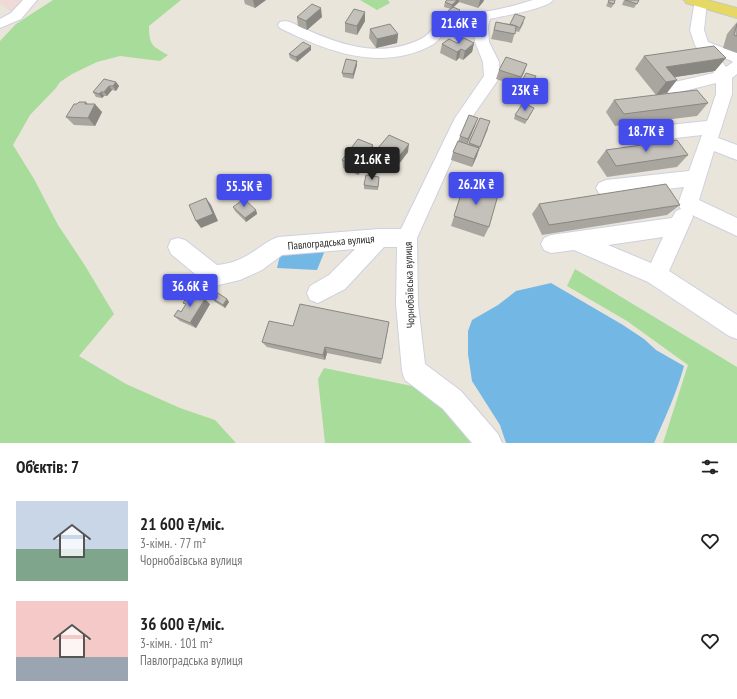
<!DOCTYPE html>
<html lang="uk">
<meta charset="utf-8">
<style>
:root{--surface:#fff;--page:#f6f6f6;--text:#222;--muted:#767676;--accent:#444cec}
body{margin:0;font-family:"PT Sans Narrow",sans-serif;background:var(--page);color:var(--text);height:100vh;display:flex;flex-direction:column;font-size:15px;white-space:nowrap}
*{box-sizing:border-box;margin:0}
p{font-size:13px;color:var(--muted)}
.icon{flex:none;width:22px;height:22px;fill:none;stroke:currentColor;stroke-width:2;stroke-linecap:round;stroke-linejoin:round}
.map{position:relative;height:443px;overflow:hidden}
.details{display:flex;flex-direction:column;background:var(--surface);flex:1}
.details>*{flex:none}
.price{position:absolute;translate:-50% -34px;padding:0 9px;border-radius:4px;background:var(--accent);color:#fff;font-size:13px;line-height:26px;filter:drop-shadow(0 1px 2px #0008)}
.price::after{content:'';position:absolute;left:50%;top:24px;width:12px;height:9px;margin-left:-6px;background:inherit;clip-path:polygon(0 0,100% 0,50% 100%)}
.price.active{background:#222;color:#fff}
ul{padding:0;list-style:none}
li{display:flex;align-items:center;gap:12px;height:100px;padding:0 16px}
li span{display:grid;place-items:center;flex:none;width:112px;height:80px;border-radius:0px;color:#555}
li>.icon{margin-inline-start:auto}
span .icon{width:48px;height:48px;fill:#fffc;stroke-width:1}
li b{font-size:17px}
h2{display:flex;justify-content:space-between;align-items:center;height:48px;padding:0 16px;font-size:17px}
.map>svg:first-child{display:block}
</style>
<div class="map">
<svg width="737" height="443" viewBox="0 0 737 443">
<rect width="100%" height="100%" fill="#e9e5da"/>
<!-- medical -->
<path fill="#f0dad7" d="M0,0H36L12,12L0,4Z"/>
<!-- green -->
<path fill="#a7dc9a" d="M53,0H181L149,26C149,45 152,46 168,55L160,61L120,56L97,62L72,74L60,82L56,88L30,115L13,145L34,179L58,225L84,264L114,314L79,356L126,384L180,408L215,420L236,443H0V41L16,24Z
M360,0H388L390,3L377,10Z
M575,269L737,367V443H663L688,365L627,321L567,286Z
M324,368L412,386L426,390L479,443H325L318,379Z"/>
<!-- water -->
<path fill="#73b7e5" d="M326,248L317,270L277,268L281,251Z
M551,283L623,325L644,339L656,350L684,366C677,392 665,418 654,443H506L500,425L472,381L468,354V331L472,320L498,305L516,291Z"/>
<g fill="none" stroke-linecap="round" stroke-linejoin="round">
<defs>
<path id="minor" d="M23,0H37L21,19L0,28V19L11,13Z
M533,0H553C547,9 502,16 490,19L488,26L489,42L499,62L500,77L470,120L417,238L418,304L425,364L461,391L498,434L502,443H472L443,409L405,380L402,371L396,304L397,247H384L345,289L318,303L310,300L307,293L310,286L329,275L355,249L282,255L262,270L240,280L214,286L206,283L171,254L168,247L171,240L178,238L185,240L217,265C228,264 238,261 248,255C258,249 267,241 278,237L379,229H401L455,118L484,76L483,62L475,42L474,26L476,21C467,21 456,21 449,27C443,33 440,40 432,45C381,72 328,52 280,28L278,25L280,22L285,21L290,22C332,42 376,61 421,39C433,33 436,20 449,16C460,13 471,13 483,12C499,10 517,5 533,0Z
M695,0H705L707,2L704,30L708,42L737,53V74L732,78V94L718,138L737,145V160L714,151L699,200L737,218V236L692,215L693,217L669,271L737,315V339L729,336L648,282L574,250L551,253L544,250L541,244L544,238L551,235L672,218L676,211L681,209L678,204L684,187L606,196L599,193L596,188L599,183L606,180L689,171L702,135L631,143L625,141L622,136L625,131L631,129L707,121L716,94V83L672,94L666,92L664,88L666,84L714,73L695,45L690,30ZM718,56L732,61L733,62L726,67ZM663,237L651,263L608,245Z"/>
<path id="major" d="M684,0H707L737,8V18L686,3Z"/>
</defs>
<!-- minor casing -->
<use href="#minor" stroke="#cfd0e0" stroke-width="2"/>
<!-- major casing -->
<use href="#major" stroke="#c7c7c7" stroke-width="2"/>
<!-- minor -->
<use href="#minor" fill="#fff" fill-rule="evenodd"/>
<!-- major -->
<use href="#major" fill="#e5d963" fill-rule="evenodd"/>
</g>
<!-- wall -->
<path fill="#a9a6a0" d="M244,0H266L255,8L245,4Z
M447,0H484L483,2L478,8L459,2L454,7L460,14L454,19L447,16L448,11L451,9L444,7L445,2Z
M609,0L614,4L611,8L606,6Z
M624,0H639L634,8L622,5Z
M365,12V21L357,35L345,32V23Z
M297,17H322L307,30L298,26Z
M496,22L510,24L524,22L519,32L515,31L512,43L491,39Z
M737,22V53L723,48L727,34Z
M370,29L398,34L397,43L376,48L369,38Z
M457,43H474L472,52L463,60L459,58L456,61L440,53L442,44Z
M311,46V50L297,62L290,58L289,54Z
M644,56L715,71L674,77L667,93L656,95L635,69Z
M527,64L517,86L496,79L499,70Z
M357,65L353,79L343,77L342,73Z
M534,80L528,93L518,90L520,85Z
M116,82L119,86L116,91L112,90L107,96H104L102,98L96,97L93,92Z
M614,100L708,103L697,116L615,126L606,112Z
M87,104L102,112L95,126L74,125L66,117Z
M532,112L525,124L514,119L515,115Z
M480,118L488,129L472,167L451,160L453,152L458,142L460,136L475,126L467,144H468Z
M606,150L688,155L677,167L607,177L597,162Z
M408,152L392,173L372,163V155Z
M373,154L358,175L343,168L342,160Z
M379,177L378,190L364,189V185Z
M464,185L489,227L484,237L451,226Z
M539,204L680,205L667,215L542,235L532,214Z
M233,207L256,210L257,214L246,222L235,211Z
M213,299H227L229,302L225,308L215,302Z
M183,303L210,304L196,328L180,321L174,316L181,312L186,305Z
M293,326L388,329L381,364L327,353L325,360L267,347L262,342Z"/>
<!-- shaded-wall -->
<path fill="#898782" d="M253,0H266L255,8Z
M457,0H459V2L451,9L452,5Z
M480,0H484L483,2L478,8Z
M321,8L322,17L307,30L306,21Z
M460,10V14L454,19L455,15Z
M365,12V21L357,35V26Z
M398,34L397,43L376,48L377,39Z
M474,43L472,52L463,60L465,51Z
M311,46V50L297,62L296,57Z
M461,49L459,58L456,61L457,52Z
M726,58L715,71L663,79L666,67Z
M357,61V65L353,79V74Z
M527,64L524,73L517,86L521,77Z
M677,80L667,93L656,95L666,82Z
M116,82L119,86L116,91L113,86Z
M109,86L112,90L107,96L104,92Z
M101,92L104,96L102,98L99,94Z
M86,102L92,110L95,104L102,112L95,126L88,118L85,104Z
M478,118L475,126L466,147L468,139Z
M409,144L408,152L392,173V165Z
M373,145V154L358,175L357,167Z
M479,148L477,156L472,167L474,159Z
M206,198L211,205L218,221L201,228L196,221Z
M256,210L257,214L246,222L245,218Z
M205,299L210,304L196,328L190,323Z
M227,299L229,302L225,308L223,305Z
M325,347L327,353L325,360L323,355Z"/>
<!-- building -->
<path fill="#c4c1ba" stroke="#898782" d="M447,0H457L452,5L445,2Z
M609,0H615L614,4L608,2Z
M625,0H639L637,4Z
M312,4L321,8L306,21L297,17Z
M453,7L460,10L455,15L448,11Z
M354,9L365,12L357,26L345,23Z
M515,14L525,17L520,28L516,26L510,24Z
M496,22L516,26L515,34L494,30Z
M390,24L398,34L377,39L370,29Z
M737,24V36L734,35Z
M464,38L474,43L465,51L461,49L457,52L442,44L449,39L457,43Z
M303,42L311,46L296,57L289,54Z
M714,46L726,58L666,67L677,80L666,82L644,56Z
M506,57L527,64L521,77L499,70Z
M346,59L357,61L353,74L342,73Z
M526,73L536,76L530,89L520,85Z
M104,79L116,82L113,86H109L104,92H101L99,94L93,92Z
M697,90L708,103L624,114L614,100Z
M79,102H86L85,104H95L88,118L66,117L74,104H77Z
M523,103L534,108L527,120L515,115Z
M469,115L478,118L468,139L460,136Z
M480,118L490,121L480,147L469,143Z
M389,135L409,144L392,165L372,155Z
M358,139L373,145L357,167L342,160Z
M677,140L688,155L616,166L606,150Z
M458,141L479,148L474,159L453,152Z
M366,175L379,177L378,187L364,185Z
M666,184L680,205L549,225L539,204Z
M464,185L498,195L489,227L454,216Z
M206,198L213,214L196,221L189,205Z
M244,199L256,210L245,218L233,207Z
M189,293L205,299L190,323L174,316L178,310L181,312L186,304L183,303Z
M218,293L227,299L223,305L213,299Z
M300,304L389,322L382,359L325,347L323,355L262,342L269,321L293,326Z"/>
<g text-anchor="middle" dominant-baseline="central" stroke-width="3" stroke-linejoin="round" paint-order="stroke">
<!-- street labels -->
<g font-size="11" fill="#282828" stroke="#fff">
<text transform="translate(331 242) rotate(-5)">Павлоградська вулиця</text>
<text transform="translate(409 285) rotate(-92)">Чорнобаївська вулиця</text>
</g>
</g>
</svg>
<b class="price" style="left:459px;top:45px">21.6K ₴</b>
<b class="price" style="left:525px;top:112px">23K ₴</b>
<b class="price" style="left:646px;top:153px">18.7K ₴</b>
<b class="price active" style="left:372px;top:181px">21.6K ₴</b>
<b class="price" style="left:476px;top:206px">26.2K ₴</b>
<b class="price" style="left:244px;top:208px">55.5K ₴</b>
<b class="price" style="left:190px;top:308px">36.6K ₴</b>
</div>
<section class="details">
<h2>Об’єктів: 7<svg class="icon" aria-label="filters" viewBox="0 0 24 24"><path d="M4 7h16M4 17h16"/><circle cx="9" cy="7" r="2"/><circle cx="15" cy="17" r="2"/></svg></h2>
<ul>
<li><span style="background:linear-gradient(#c9d6e8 60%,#7fa58c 0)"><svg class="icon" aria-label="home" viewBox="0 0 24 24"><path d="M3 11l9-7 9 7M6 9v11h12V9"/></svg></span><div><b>21 600 ₴/міс.</b><p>3-кімн. · 77 m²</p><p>Чорнобаївська вулиця</p></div><svg class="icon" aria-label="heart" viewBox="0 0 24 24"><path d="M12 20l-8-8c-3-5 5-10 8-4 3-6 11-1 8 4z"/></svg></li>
<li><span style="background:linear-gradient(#f6c9c9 70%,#9aa5b1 0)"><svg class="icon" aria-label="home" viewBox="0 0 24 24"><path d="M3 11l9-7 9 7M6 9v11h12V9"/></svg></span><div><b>36 600 ₴/міс.</b><p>3-кімн. · 101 m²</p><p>Павлоградська вулиця</p></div><svg class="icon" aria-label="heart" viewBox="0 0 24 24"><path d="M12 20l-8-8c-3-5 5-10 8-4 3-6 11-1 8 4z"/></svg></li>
</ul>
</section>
